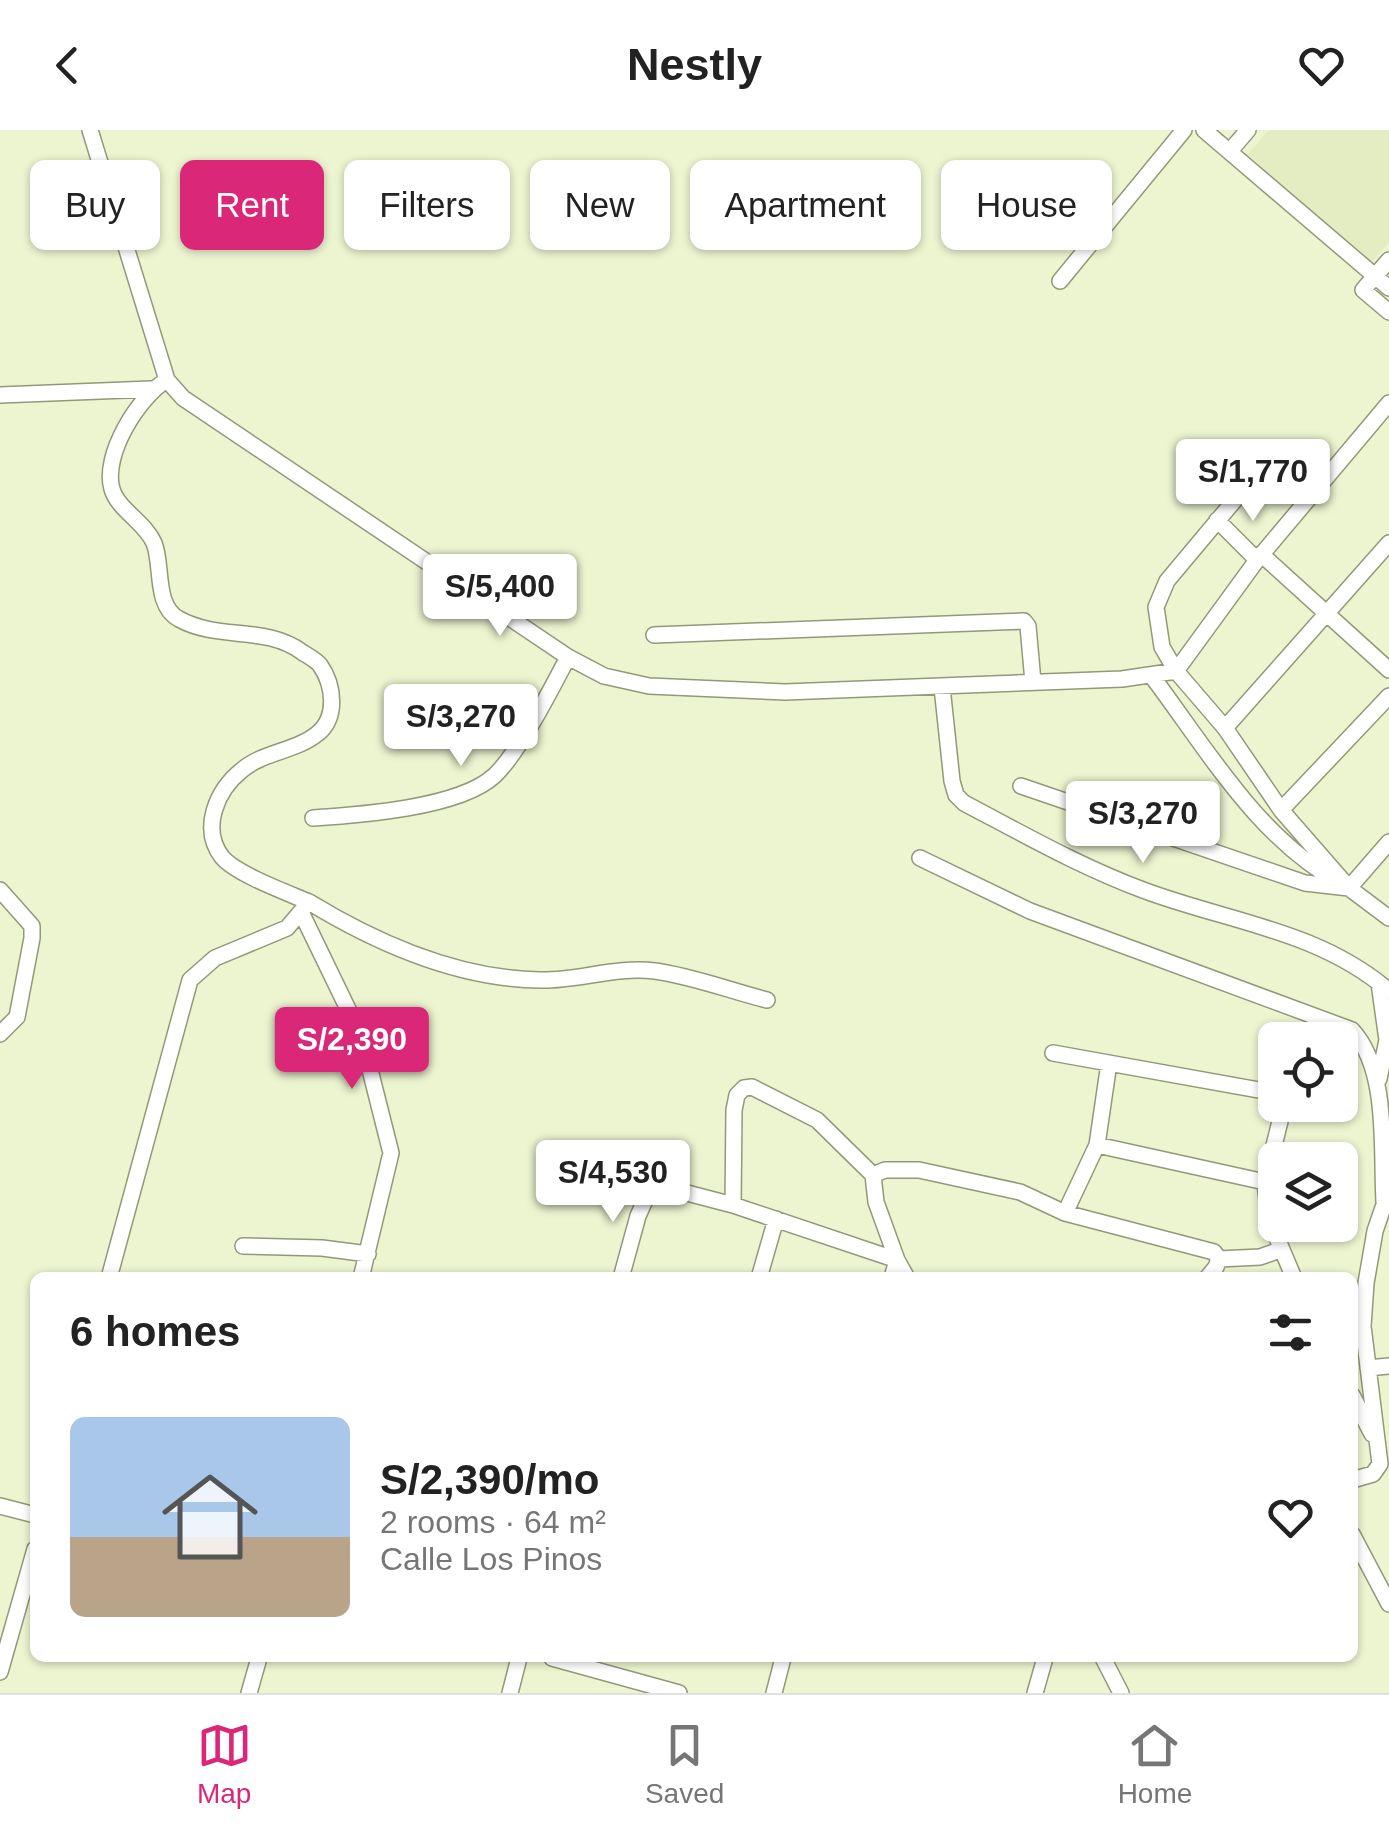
<!DOCTYPE html>
<meta charset="utf-8">
<style>
:root{--surface:#fff;--page:#f6f6f6;--text:#222;--muted:#767676;--line:#e0e0e0;--accent:#db2777}
body{margin:0;font-family:Helvetica,sans-serif;background:var(--page);color:var(--text);height:100vh;display:flex;flex-direction:column;font-size:38px;white-space:nowrap}
*{box-sizing:border-box;margin:0}
p{font-size:32px;color:var(--muted)}
.icon{flex:none;width:55px;height:55px;fill:none;stroke:currentColor;stroke-width:2;stroke-linecap:round;stroke-linejoin:round}
.map{position:relative;flex:1;overflow:hidden}
.details{position:absolute;left:30px;top:1142px;width:1328px;height:390px;display:flex;flex-direction:column;background:var(--surface);border-radius:15px;box-shadow:0 2px 8px #0004}
.details>*{flex:none}
.banner{position:absolute;left:30px;top:30px;width:1330px;height:90px;display:flex;gap:20px}
.fabs{position:absolute;left:1258px;top:892px;display:grid;gap:20px}
.fabs a{display:grid;place-items:center;width:100px;height:100px;border-radius:15px;background:var(--surface);box-shadow:0 2px 8px #0004;font-size:50px}
.price{position:absolute;translate:-50% -85px;padding:0 22px;border-radius:10px;background:#fff;color:#222;font-size:32px;line-height:65px;filter:drop-shadow(0 2px 5px #0008)}
.price::after{content:'';position:absolute;left:50%;top:60px;width:30px;height:22px;margin-left:-15px;background:inherit;clip-path:polygon(0 0,100% 0,50% 100%)}
.price.current{background:var(--accent);color:#fff}
ul{padding:0;list-style:none}
li{display:flex;align-items:center;gap:30px;height:250px;padding:0 40px}
li+li{border-top:2px solid var(--line)}
li span{display:grid;place-items:center;flex:none;width:280px;height:200px;border-radius:15px;color:#555}
li>.icon{margin-inline-start:auto}
span .icon{width:120px;height:120px;fill:#fffc;stroke-width:1}
li b{font-size:42px}
h2{display:flex;justify-content:space-between;align-items:center;height:120px;padding:0 40px;font-size:42px}
.tag{padding:0 35px;border-radius:15px;background:var(--surface);box-shadow:0 2px 8px #0004;font-size:35px;line-height:90px}
.tag.current{background:var(--accent);color:#fff}
header{display:flex;justify-content:space-between;align-items:center;height:130px;padding:0 40px;background:var(--surface);font-size:45px;font-weight:800}
.tabs{display:flex;justify-content:space-around;align-items:center;height:140px;border-top:2px solid var(--line);background:var(--surface);font-size:28px;color:var(--muted)}
.tabs a{display:grid;justify-items:center;gap:5px}
.tabs .current{color:var(--accent)}
.map>svg:first-child{display:block}
</style>
<header><svg class="icon" aria-label="back" viewBox="0 0 24 24"><path d="M15 5l-7 7 7 7"/></svg>Nestly<svg class="icon" aria-label="heart" viewBox="0 0 24 24"><path d="M12 20l-8-8c-3-5 5-10 8-4 3-6 11-1 8 4z"/></svg></header>
<div class="map">
<svg width="1389" height="1563" viewBox="0 0 1389 1563">
<rect width="100%" height="100%" fill="#ecf4d0"/>
<!-- built -->
<path fill="#e3edc1" d="M1269,0H1389V112L1369,136L1248,24Z"/>
<g fill="none" stroke-linecap="round" stroke-linejoin="round">
<defs>
<path id="minor" d="M90,0L167,250L183,268L568,527L604,546L649,556L785,562L1122,549L1176,541L1257,430L1389,273
M1204,0L1389,158
M1230,21L1248,0
M1389,130L1363,160L1389,182
M1060,151L1184,0
M0,265L151,259
M1275,322L1167,451L1156,477L1162,517L1176,541L1225,598L1281,680L1349,758L1389,788
M1217,390L1257,430
M1261,424L1389,540
M654,505L1024,491L1028,496L1033,552
M1151,545C1207,619 1258,709 1342,754
M942,557L952,651L956,665L964,673C1023,704 1081,737 1143,760C1228,792 1318,800 1389,861
M1225,598L1389,413
M1021,656L1305,753L1349,758
M1281,680L1389,566
M313,688C359,685 459,678 494,646C518,624 552,558 568,527
M920,728L1030,781L1352,900C1389,940 1381,1019 1384,1072
M1349,758L1389,712
M0,760L32,796V808L17,887L0,904
M309,772C378,814 458,849 540,850C578,851 616,836 655,841C692,846 731,861 767,870
M301,782L362,908L391,1023L361,1148
M1379,853L1387,910L1379,949
M1053,923L1275,963
M1284,975L1265,1052L1269,1089L1294,1148
M1097,1015L1265,1052
M733,1075L734,980L737,965L744,958L752,957L817,990L873,1045
M1065,1083L1097,1015L1109,933
M243,1116L322,1118L368,1124
M1219,1129L1260,1127L1280,1120
M109,1148L190,850L215,828L287,798L309,772C288,763 236,744 222,727C200,698 217,660 242,640C263,622 296,621 317,604C338,588 334,555 320,535C316,530 308,526 302,522C265,495 219,511 179,489C154,476 163,435 154,413C145,392 118,380 112,359C102,325 139,266 167,250
M621,1148L638,1086L650,1059L664,1057L733,1075L897,1130L907,1148
M759,1148L776,1089
M892,1148L897,1130L876,1072L873,1045L885,1040H919L1020,1062L1065,1083L1214,1122L1219,1129L1216,1137L1207,1148
M1368,1238L1389,1236
M1352,1265L1372,1304
M1352,1350L1373,1344L1380,1334L1363,1196L1366,1153L1375,1101L1387,1066
M0,1376L35,1385
M1352,1404L1389,1474
M552,1528L679,1563
M1103,1528L1121,1563
M0,1542L35,1419
M249,1563L259,1528
M510,1563L519,1528
M774,1563L783,1528
M1035,1563L1045,1528"/>
</defs>
<!-- minor casing -->
<use href="#minor" stroke="#929978" stroke-width="18"/>
<!-- minor -->
<use href="#minor" stroke="#fff" stroke-width="15"/>
</g>
</svg>
<div class="fabs">
<a><svg class="icon" aria-label="locate" viewBox="0 0 24 24"><circle cx="12" cy="12" r="6"/><path d="M12 2v4M12 18v4M2 12h4M18 12h4"/></svg></a>
<a><svg class="icon" aria-label="layers" viewBox="0 0 24 24"><path d="M12 4l9 5-9 5-9-5zM3 14l9 5 9-5"/></svg></a>
</div>
<b class="price" style="left:1253px;top:394px">S/1,770</b>
<b class="price" style="left:500px;top:509px">S/5,400</b>
<b class="price" style="left:461px;top:639px">S/3,270</b>
<b class="price" style="left:1143px;top:736px">S/3,270</b>
<b class="price current" style="left:352px;top:962px">S/2,390</b>
<b class="price" style="left:613px;top:1095px">S/4,530</b>
<div class="banner">
<a class="tag">Buy</a>
<a class="tag current">Rent</a>
<a class="tag">Filters</a>
<a class="tag">New</a>
<a class="tag">Apartment</a>
<a class="tag">House</a>
</div>
<section class="details">
<h2>6 homes<svg class="icon" aria-label="filters" viewBox="0 0 24 24"><path d="M4 7h16M4 17h16"/><circle cx="9" cy="7" r="2"/><circle cx="15" cy="17" r="2"/></svg></h2>
<ul>
<li><span style="background:linear-gradient(#a9c7e8 60%,#b9a48a 0)"><svg class="icon" aria-label="home" viewBox="0 0 24 24"><path d="M3 11l9-7 9 7M6 9v11h12V9"/></svg></span><div><b>S/2,390/mo</b><p>2 rooms · 64 m²</p><p>Calle Los Pinos</p></div><svg class="icon" aria-label="heart" viewBox="0 0 24 24"><path d="M12 20l-8-8c-3-5 5-10 8-4 3-6 11-1 8 4z"/></svg></li>
</ul>
</section>
</div>
<nav class="tabs">
<a class="current"><svg class="icon" aria-label="map" viewBox="0 0 24 24"><path d="M3 6l6-2 6 2 6-2v14l-6 2-6-2-6 2zM9 4v14M15 6v14"/></svg>Map</a>
<a><svg class="icon" aria-label="saved" viewBox="0 0 24 24"><path d="M7 4h10v16l-5-4-5 4z"/></svg>Saved</a>
<a><svg class="icon" aria-label="home" viewBox="0 0 24 24"><path d="M3 11l9-7 9 7M6 9v11h12V9"/></svg>Home</a>
</nav>
